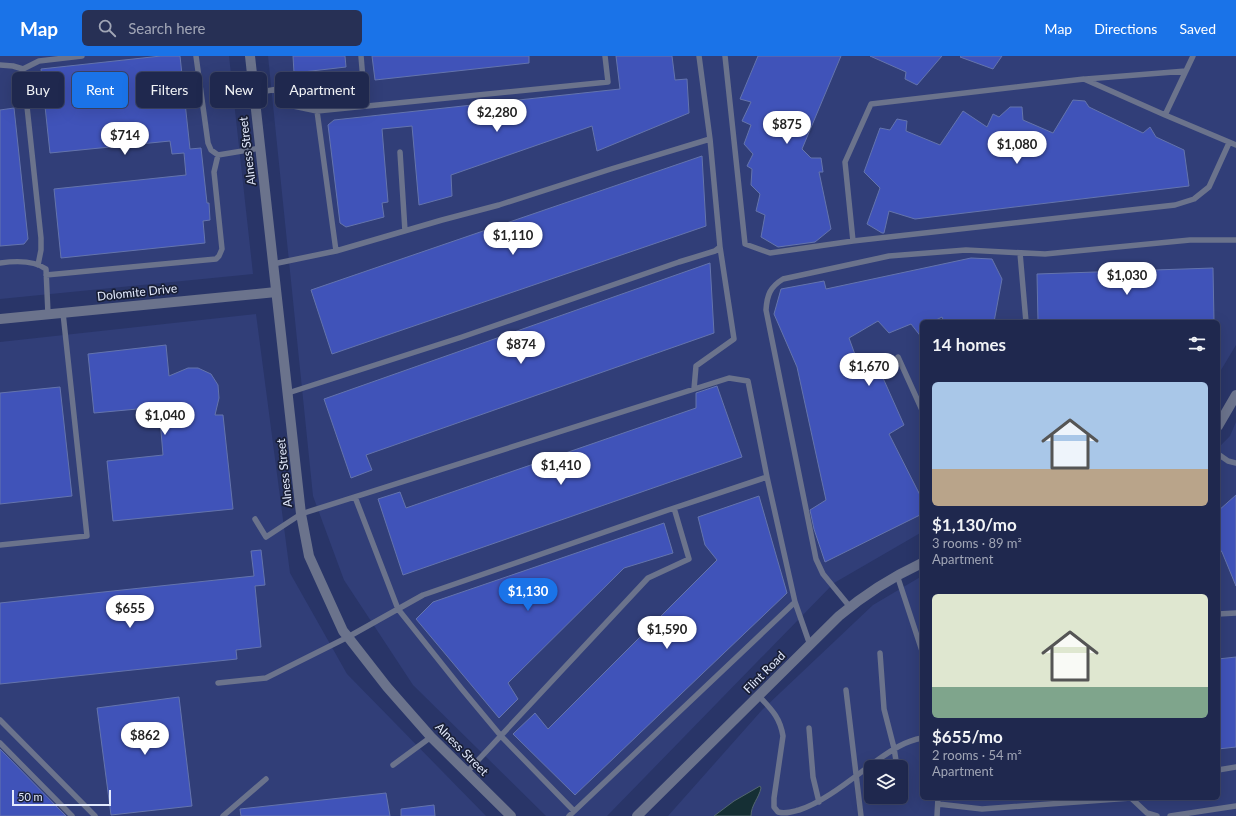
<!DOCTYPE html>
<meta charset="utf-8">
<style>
:root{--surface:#1f284e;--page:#273055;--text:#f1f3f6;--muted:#a1a6b6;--line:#3c4466;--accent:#1a73e8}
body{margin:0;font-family:Lato,sans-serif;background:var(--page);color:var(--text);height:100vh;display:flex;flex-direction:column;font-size:15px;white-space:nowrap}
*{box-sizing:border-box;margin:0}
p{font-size:13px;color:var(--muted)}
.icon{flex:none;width:22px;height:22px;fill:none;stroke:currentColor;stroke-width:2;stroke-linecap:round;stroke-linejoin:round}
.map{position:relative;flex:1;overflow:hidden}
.side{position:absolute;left:920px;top:264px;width:300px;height:480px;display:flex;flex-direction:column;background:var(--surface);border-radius:6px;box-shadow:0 4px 16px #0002,0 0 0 1px var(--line)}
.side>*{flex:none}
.top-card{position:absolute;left:12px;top:16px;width:380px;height:36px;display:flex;gap:8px}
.tools{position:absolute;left:864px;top:704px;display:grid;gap:8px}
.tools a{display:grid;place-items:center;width:44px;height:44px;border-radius:6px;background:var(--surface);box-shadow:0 4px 16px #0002,0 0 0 1px var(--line);font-size:20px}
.scale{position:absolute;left:12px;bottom:10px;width:99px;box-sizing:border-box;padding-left:4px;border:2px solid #e3eafd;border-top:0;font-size:11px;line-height:14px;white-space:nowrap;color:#e3eafd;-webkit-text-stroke:3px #191f36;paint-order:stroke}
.price{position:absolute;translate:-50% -34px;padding:0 9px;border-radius:14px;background:#fff;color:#222;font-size:13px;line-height:26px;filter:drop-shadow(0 1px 2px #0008)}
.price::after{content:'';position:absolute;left:50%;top:24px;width:12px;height:9px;margin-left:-6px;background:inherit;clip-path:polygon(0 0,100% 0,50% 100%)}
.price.active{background:var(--accent);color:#fff}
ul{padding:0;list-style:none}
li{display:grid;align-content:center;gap:8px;height:212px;padding:0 12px}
li span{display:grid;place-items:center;height:124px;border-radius:6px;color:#555}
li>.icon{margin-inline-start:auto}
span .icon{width:72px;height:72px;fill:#fffc;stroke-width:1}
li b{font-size:17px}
h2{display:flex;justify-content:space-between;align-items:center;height:48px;padding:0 12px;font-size:17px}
.tag{padding:0 14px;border-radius:6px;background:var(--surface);box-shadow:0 4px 16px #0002,0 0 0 1px var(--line);font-size:14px;line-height:36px}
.tag.active{background:var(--accent);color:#fff}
header{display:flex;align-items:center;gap:24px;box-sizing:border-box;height:56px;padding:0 20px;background:var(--accent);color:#fff}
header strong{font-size:19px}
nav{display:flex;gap:22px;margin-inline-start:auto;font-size:14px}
.search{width:280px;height:36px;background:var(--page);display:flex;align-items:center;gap:10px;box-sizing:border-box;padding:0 14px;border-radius:6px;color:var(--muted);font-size:15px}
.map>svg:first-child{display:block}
</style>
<header>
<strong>Map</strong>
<div class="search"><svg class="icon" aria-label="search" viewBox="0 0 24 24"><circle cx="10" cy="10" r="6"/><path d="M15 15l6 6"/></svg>Search here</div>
<nav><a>Map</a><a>Directions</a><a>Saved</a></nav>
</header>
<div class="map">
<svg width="1236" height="760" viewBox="0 0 1236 760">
<rect width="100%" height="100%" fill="#293568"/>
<!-- built -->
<path fill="#313e78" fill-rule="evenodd" d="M0,0H229L253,218L0,243Z
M268,0H1236V289L1218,319V266H922V476L834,527L607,760H546L413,629L344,524L313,440Z
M256,258L290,517L347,618L486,760H0V286Z
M1236,366V760H668L762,654L873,549L922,520V742H1218V392L1230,380ZM871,711H901V741H871Z"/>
<!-- water -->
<path fill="#152f34" stroke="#536770" d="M760,730L761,732C759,742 751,749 751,760H714L734,745Z"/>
<!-- building -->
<path fill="#4053b9" stroke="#6474ad" d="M161,0H180L190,93L201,92L207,147H209L210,164L203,165L205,187L61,202L54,133L186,119L184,97L172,98L170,85L50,97L41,13Z
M293,0H345L346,11L294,17Z
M372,0H529V7L375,24Z
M616,0H672L675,24L687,23L689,57L597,95L592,70L451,119L452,140L419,149L412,70L382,73L388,146L382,147L384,161L346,171L340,167L328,69L334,64L620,33Z
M758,0H841L802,93L811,102H821L823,116H819L831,173L815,186L778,191L761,181L765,159L756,155L760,138L751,129L752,113L747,110L753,98L744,88L751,69L742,65L751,46L740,43Z
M870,0H942L917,29L905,23L906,16Z
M961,0H1002L993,13L960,1Z
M1073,44L1085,45L1089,51L1143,77L1150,71L1156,81L1184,94L1189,130L915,163L889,155L884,177H882L867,168L880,132L864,116L880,72L890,74L897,63L907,65L906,75L940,89L963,55L987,71L993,58L999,61L1010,51H1022L1023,64L1053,77Z
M14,52L28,183L24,188L0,190V54Z
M702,100L706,170L332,298L311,234Z
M971,202L992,203L1002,223L994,266H944L942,261L932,266H922V282L911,268L889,277L878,265L849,282L862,318L879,313L904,369L889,378L922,443V458L825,506L814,473L810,454L826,444L797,311L774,258L781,233L824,225L826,233Z
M710,207L714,277L366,399L372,414L351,422L324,343Z
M1213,212L1214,266H1038L1037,218Z
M166,289L169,320L188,312H198L211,318L218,329L219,342L215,359H223L233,453L113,465L107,405L163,399L159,351L94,357L88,298Z
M717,330L742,401L403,519L378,443L400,436L406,452L696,352V337Z
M60,331L72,440L0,448V337Z
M1236,439V530L1222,496L1218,491V455Z
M759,440L787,537L575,739L513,678L535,657L548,673L717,504L705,489L698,461Z
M664,467L673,497L624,512L508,627L518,643L499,662L416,563L433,546Z
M261,494L265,529L255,530L261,591L236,594L237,603L0,628V547L254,520L251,495Z
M1236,601V691L1218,693V603Z
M179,641L192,750L111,759L97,652Z
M0,693L66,760H0Z
M386,737L390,760H241L240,753Z
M434,749L435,760H401V753Z"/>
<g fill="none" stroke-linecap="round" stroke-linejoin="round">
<!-- lane -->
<path stroke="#6b738c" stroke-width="5.5" d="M196,0L208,87L211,94L218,99L260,92
M699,0L710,83
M725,0L745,188L770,197L853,185L1175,149L1194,143L1209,131L1229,87
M1193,0L1165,59L1236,89
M0,9L13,10L23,13L41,182V194L38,209
M23,13L39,5L82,0
M1086,23L1186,15
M278,33L279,47L317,55
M254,37L278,33L363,24L361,0
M400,96L405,175
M853,185L845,106L871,48L1084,23L1165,59
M336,195L317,55L608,26L605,0
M1020,197L1026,266
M0,207C14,205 34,204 46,213L48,258
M273,208L336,195L442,164L499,149L611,113L710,83L720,191L715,195L679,206L462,281L288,337
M46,219L216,203L219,200L222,193L214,116L218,99
M898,301L922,354
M694,333L696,310L734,283L720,191
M1218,398L1228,405L1236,407
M355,441L398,553L461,632L501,680L574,755
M255,463L266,481L301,458L729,322L748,325L767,421
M0,489L87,480L63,257
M897,519L922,595
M795,546L810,589
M850,551L823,518L816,503L766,254C767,239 770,231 783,223L889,200L966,194L1045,198L1190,184H1236
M1218,558L1236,557
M880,597L884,653L894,692L897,711
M218,627L266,622L348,581L423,539L674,452L689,503L648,522L467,716
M846,634L861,760
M759,640C771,653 780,661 783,680L774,742V751L778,756C786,758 791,756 799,754C825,746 855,720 879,703C892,694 905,685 922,682
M0,664L95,760
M809,672L813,721L819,746
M0,687L72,760
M393,709L431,681
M1218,714L1236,711
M901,740L902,744
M1131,742L1147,757L1157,760
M938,748L982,753L1131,742
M223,760L266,723
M569,760L795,546L767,421L674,452
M937,760L938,742
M1170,760L1236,750"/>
<!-- street -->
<path stroke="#6b738c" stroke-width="10" d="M250,0L301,458L309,500L343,575L348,581L387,631L431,681L511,760
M0,263L276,236
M1218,370L1236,339
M637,760L839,560C864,539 892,521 922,507"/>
</g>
<g text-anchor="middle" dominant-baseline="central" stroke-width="3.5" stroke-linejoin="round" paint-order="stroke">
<!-- street labels -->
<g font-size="12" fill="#e3eafd" stroke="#191f36">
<text transform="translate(247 95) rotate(-97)">Alness Street</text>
<text transform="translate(137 236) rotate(-6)">Dolomite Drive</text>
<text transform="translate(284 417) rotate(-96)">Alness Street</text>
<text transform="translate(764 616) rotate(-45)">Flint Road</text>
<text transform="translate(462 693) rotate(45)">Alness Street</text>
</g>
</g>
</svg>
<div class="tools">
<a><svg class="icon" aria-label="layers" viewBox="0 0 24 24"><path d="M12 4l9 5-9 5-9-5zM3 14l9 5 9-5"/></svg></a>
</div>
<div class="scale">50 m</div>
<b class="price" style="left:497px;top:77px">$2,280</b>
<b class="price" style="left:787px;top:89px">$875</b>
<b class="price" style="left:125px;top:100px">$714</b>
<b class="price" style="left:1017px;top:109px">$1,080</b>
<b class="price" style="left:513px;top:200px">$1,110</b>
<b class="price" style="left:1127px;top:240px">$1,030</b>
<b class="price" style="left:521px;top:309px">$874</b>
<b class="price" style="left:869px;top:331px">$1,670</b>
<b class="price" style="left:165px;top:380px">$1,040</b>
<b class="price" style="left:561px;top:430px">$1,410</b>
<b class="price active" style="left:528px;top:556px">$1,130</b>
<b class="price" style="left:130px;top:573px">$655</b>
<b class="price" style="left:667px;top:594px">$1,590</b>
<b class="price" style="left:145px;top:700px">$862</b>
<div class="top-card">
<a class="tag">Buy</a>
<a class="tag active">Rent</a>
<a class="tag">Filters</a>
<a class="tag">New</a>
<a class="tag">Apartment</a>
</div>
<section class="side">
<h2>14 homes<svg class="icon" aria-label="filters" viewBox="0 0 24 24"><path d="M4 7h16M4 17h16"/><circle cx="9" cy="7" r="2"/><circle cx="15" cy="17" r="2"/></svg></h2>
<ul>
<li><span style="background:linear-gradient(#a9c7e8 70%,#b9a48a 0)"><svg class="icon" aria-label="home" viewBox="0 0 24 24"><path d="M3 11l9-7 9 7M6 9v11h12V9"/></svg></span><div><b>$1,130/mo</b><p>3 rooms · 89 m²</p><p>Apartment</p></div></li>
<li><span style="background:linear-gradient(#dfe7d0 75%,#7fa58c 0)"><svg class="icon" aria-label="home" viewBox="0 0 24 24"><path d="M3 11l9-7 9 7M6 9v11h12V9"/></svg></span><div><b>$655/mo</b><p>2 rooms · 54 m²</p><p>Apartment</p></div></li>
</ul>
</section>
</div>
